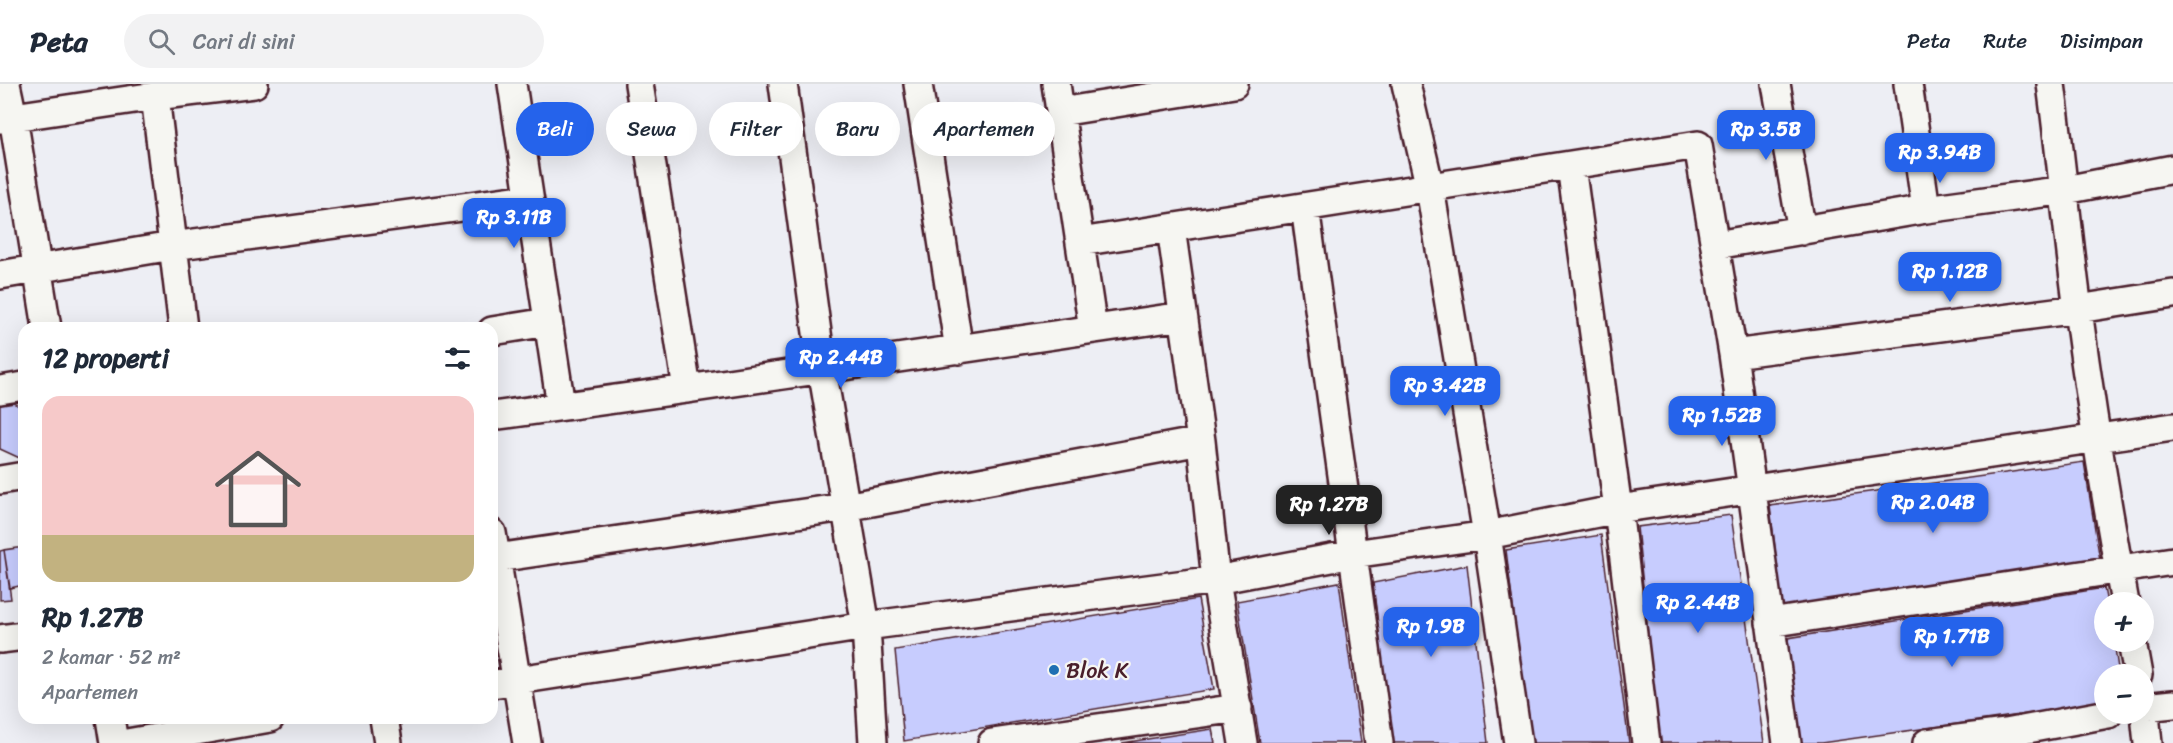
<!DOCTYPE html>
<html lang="id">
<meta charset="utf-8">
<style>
:root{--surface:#fff;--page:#f2f2f3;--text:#1f2937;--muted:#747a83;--line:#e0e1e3;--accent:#2563eb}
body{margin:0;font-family:Sriracha,sans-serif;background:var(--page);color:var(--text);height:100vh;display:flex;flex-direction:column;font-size:22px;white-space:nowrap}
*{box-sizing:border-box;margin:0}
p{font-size:20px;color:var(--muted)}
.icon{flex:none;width:33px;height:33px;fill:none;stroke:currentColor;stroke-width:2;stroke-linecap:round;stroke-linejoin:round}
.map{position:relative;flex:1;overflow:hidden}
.drawer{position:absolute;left:18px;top:238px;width:480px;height:402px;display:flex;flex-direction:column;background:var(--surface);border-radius:18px;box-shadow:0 6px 24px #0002}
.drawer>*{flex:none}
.banner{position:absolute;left:516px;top:18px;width:570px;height:54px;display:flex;gap:12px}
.buttons{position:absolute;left:2094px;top:508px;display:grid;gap:12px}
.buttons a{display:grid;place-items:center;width:60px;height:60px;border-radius:50%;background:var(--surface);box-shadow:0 6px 24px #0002;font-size:30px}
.price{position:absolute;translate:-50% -51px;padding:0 14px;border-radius:12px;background:var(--accent);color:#fff;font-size:20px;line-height:39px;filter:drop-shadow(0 2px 3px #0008)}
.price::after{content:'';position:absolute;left:50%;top:36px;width:18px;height:14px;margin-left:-9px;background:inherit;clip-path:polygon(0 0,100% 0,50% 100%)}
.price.on{background:#222;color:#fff}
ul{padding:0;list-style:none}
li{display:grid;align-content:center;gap:12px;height:318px;padding:0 24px}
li+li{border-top:2px solid var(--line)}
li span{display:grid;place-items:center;height:186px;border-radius:18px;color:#555}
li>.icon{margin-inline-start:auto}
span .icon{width:108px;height:108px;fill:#fffc;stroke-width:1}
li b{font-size:26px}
h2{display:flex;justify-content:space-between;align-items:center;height:72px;padding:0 24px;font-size:26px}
.tag{padding:0 21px;border-radius:27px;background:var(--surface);box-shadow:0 6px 24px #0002;font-size:21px;line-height:54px}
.tag.on{background:var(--accent);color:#fff}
header{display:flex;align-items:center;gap:36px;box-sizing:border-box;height:84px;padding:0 30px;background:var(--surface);border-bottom:2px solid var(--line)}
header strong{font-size:28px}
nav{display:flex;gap:33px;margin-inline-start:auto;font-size:21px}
.search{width:420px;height:54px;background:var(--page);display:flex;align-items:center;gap:15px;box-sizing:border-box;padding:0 21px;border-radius:33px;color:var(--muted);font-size:22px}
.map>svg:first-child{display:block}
</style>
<header>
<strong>Peta</strong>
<div class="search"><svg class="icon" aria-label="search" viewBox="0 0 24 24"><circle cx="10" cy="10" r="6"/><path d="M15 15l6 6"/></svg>Cari di sini</div>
<nav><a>Peta</a><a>Rute</a><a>Disimpan</a></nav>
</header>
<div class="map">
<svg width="2173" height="659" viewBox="0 0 2173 659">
<rect width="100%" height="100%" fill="#edeef4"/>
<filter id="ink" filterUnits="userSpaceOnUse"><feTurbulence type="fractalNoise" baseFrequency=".0167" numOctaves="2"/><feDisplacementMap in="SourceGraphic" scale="12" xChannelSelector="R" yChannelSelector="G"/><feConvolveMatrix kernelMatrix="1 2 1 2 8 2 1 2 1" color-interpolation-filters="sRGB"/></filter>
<g filter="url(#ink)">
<!-- building -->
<path fill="#c7ccfe" stroke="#4a1f2b" stroke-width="1.5" d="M0,313L24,324V376L0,365Z
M2084,378L2100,476L1782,523L1770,422Z
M1731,431L1764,659H1659L1637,443Z
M1601,451L1629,659H1530L1506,466Z
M24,463V501L10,504L4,466Z
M4,466L11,515L0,516V467Z
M1467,481L1488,659H1392L1373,499Z
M1339,498L1361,659H1260L1237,517Z
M2104,504L2107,519H2104V558H2114L2119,591H2104V619L1821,659H1797L1788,554Z
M1198,515L1214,605L904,657L895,566Z
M1212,645L1215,659H1122Z"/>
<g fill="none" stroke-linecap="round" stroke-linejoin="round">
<defs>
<path id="minor" d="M6,0L13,33L47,244
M512,0L561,322
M639,0L687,305
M783,0L822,285L866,542L873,659
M918,0L959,266
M1056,0L1093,245
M1406,0L1430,104L1487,451L1518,659
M1776,0L1802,147
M1908,0L1926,125
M2051,0C2061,75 2068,151 2078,226C2091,324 2107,422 2125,519
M155,12L183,244
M1060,28L1234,0
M0,35L155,12L254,0
M1571,82L1618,425L1646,659
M1305,123L1379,659
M1171,144L1201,357L1216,496L1243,659
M1080,158L1698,61L1733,270L1787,659
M1716,161L1926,125L2065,106L2173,85
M0,191L172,162L529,114
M492,247L548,238
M1733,270L2078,225L2173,210
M0,306L24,302
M492,332L687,305L1183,232
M0,396L24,392
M492,449L527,659
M496,474L845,423L1201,357
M1770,539L2173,477
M0,555L24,552
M2132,558L2138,591
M492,600L866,542L1216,496L1353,470L1487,451L1618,425L2173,343
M2144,621L2148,659
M2144,623L2173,620
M110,634L114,659
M384,634L388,659
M127,659L270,634
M992,659L1238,624
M1927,659L2006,649L2108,630"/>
</defs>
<!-- minor casing -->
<use href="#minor" stroke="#4a1f2b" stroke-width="32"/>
<!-- minor -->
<use href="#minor" stroke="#f6f6f2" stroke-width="27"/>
</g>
</g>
<!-- markers -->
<circle fill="#1f6fb2" stroke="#f6f6f2" stroke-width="2" cx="1054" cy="586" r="6"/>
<g text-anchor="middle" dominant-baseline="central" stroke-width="4.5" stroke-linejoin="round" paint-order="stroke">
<!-- poi labels -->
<g font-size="22" fill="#4a1f2b" stroke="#f6f6f2" text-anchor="start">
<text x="1066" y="586">Blok K</text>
</g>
</g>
</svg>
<div class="buttons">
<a>+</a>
<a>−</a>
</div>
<b class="price" style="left:1766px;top:77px">Rp 3.5B</b>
<b class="price" style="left:1940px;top:100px">Rp 3.94B</b>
<b class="price" style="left:514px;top:165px">Rp 3.11B</b>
<b class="price" style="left:1950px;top:219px">Rp 1.12B</b>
<b class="price" style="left:841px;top:305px">Rp 2.44B</b>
<b class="price" style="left:1445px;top:333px">Rp 3.42B</b>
<b class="price" style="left:1722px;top:363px">Rp 1.52B</b>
<b class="price" style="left:1933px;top:450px">Rp 2.04B</b>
<b class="price on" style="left:1329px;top:452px">Rp 1.27B</b>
<b class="price" style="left:1698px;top:550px">Rp 2.44B</b>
<b class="price" style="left:1431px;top:574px">Rp 1.9B</b>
<b class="price" style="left:1952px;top:584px">Rp 1.71B</b>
<div class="banner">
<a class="tag on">Beli</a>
<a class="tag">Sewa</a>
<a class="tag">Filter</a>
<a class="tag">Baru</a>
<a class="tag">Apartemen</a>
</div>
<section class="drawer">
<h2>12 properti<svg class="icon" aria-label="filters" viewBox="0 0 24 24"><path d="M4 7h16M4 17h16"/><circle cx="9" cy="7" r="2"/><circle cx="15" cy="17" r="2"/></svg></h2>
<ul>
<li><span style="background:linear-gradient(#f6c9c9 75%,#c2b280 0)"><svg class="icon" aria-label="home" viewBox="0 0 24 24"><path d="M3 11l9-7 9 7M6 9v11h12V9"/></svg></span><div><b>Rp 1.27B</b><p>2 kamar · 52 m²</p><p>Apartemen</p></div></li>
</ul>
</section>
</div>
